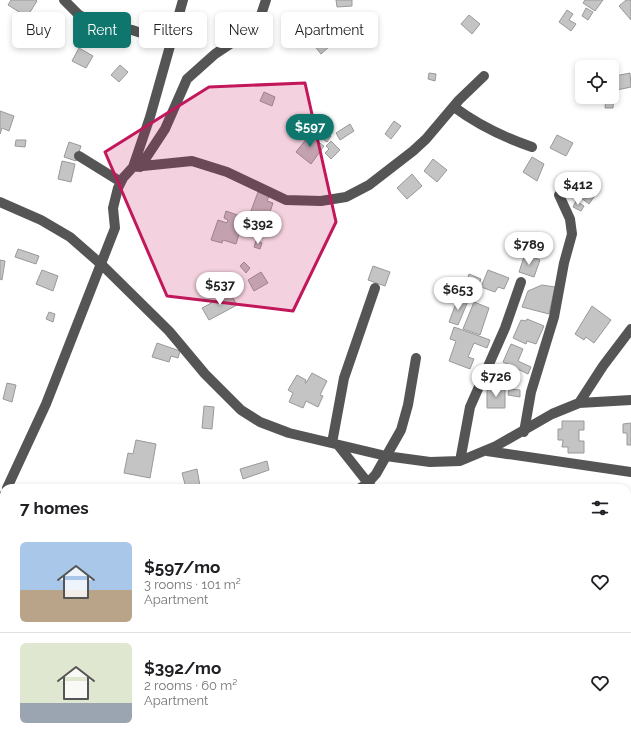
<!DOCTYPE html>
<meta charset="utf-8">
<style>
:root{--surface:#fff;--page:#f2f2f2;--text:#202124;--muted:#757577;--line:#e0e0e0;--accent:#0f766e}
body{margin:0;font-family:Raleway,sans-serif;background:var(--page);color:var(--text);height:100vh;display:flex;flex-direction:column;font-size:15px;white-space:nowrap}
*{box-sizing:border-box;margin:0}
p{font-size:13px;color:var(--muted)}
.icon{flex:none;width:22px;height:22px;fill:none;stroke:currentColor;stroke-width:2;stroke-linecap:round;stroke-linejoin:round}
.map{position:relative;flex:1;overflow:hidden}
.sheet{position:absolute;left:0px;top:484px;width:631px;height:256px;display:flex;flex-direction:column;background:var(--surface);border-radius:12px 12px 0 0;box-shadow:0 2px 6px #0003}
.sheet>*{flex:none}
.guide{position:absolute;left:12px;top:12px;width:400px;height:36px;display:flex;gap:8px}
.tools{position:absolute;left:575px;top:60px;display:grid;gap:8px}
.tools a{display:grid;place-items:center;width:44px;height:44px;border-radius:6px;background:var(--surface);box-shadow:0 2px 6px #0003;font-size:20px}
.price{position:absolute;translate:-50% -34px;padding:0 9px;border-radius:14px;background:#fff;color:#222;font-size:13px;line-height:26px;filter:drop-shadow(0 1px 2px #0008)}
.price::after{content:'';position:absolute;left:50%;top:24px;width:12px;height:9px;margin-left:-6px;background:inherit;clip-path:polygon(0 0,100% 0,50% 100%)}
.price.current{background:var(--accent);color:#fff}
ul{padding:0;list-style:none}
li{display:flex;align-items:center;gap:12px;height:100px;padding:0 20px}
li+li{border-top:1px solid var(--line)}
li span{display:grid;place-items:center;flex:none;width:112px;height:80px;border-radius:6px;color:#555}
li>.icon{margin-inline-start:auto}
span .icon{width:48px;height:48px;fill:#fffc;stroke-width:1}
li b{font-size:17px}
h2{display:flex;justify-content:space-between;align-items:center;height:48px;padding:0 20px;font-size:17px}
.chip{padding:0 14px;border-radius:6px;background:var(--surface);box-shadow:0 2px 6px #0003;font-size:14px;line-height:36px}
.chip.current{background:var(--accent);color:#fff}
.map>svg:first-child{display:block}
</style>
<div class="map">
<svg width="631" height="740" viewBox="0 0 631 740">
<rect width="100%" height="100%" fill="#fff"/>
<!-- building -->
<path fill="#c4c4c4" stroke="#999" d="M11,0H36L37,1L27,17L8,5Z
M336,0H352V6L337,7Z
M585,0H603L595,11L583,3Z
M626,0H631V20L619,6Z
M586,8L593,12L588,20L582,16Z
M567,10L573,14L569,20L576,24L571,31L559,22Z
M469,15L480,24L472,34L461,24Z
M322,36L330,46L321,54L313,44Z
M79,48L93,56L86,68L72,61Z
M120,65L128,72L119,82L111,75Z
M429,73L436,74L435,81L428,79Z
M630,73L631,87L617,90L615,76Z
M264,92L275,97L272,106L260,101Z
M614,96L613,108H605L606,97Z
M0,111L14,116L9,131L2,128L0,134Z
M394,121L401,126L391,139L385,134Z
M350,124L354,131L340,140L336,133Z
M317,125L331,136L327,142L312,131Z
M312,132L319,137L317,141L324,146L311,164L296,152Z
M557,135L573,143L566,156L550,148Z
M16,140H26L25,147L15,146Z
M331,141L340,150L331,159L325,153L329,149L326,146Z
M69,142L81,146L76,161L64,157Z
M532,157L544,164L537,181L523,172Z
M433,159L447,170L437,182L424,171Z
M62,161L75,164L71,182L58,179Z
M412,174L422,186L407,199L397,188Z
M580,180L597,192L589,204L572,191Z
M258,192L269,196L267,201L273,203L268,218L251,211Z
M576,201L584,206L581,211L573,207Z
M226,211L243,217L240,224H237V226L241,228L236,244L223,240L222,243L211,240L218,220L227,223L228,220L224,218Z
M256,241L262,243L260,249L254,247Z
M530,242L545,246L543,253L528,249Z
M18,249L39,256L36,264L15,257Z
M525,254L540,260L534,277L519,272Z
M0,260L5,261L2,280L0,279Z
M244,262L250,268L246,273L240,266Z
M373,266L390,272L385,286L368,280Z
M42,270L58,276L53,291L36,284Z
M488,270L509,278L504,289L498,287L495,292L481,287Z
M261,272L268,283L254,291L248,280Z
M469,274L481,279L479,284L467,280Z
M542,285L555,287L549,314L522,307L528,291Z
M230,293L237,305L209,320L202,308Z
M458,298L468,301L458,325L449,322Z
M474,302L489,308L480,335L463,329Z
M592,306L611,320L594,343L586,337L584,340L575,334Z
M49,312L55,314L53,322L46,319Z
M527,319L544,326L536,344L527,341L526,344L513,338L521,320L526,321Z
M454,327L490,340L487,348L474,343L468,357L474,359L470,369L449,361L456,341L450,339Z
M157,343L180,351L178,358L171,356L169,362L152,357Z
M511,344L523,349L518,361L531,367L528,374L503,362Z
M312,373L327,381L320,395L323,396L318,407L306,401L303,408L289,402L293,393L288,390L297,375L306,380L305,383H306Z
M7,383L16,385L12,402L3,399Z
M487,389H505V408H487Z
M509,389L520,390V397L508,395Z
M204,406L214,407L212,429L202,428Z
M562,421H584V430H579V441H584V453H568V447H562L563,440H558V429H562Z
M631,423V445H627V433H623V424Z
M136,440L156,444L150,478L124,473L128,453L133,454Z
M267,461L269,470L243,479L240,469Z
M197,469L200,486L186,488L182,473Z
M60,736H89L91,740H62Z"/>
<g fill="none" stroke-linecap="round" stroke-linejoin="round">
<!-- minor -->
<path stroke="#555" stroke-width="10" d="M64,0L79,15L99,26L132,30L172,43
M454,107C478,125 503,137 532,147
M79,156L121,182
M133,167L192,161L227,172L286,200L321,201L346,197L369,185L413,151L426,139L459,100L484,76
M140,167L165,129L187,79L215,54L248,32L259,21L266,0
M0,202L41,220L70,237L102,265L169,331L205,374L241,410L260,422L289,433L386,456L430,462L460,461L496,446L552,414L579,403L631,400
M579,403L603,366L631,329
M524,432L531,392L554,317L564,263L572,234L570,219L559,195
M332,443L344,378L375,288
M338,445L372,488
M487,451L631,472
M460,461L470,407L505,328L521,282
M7,488L46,404L115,228L113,208L118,188L123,178L133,167L150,117L183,0
M360,488L367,484L376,474L401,430L408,405L416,358
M0,504L4,495
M0,635L4,637
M510,736V740
M31,740L37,736"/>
</g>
<!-- marked area -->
<path fill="#c2185b" fill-opacity="0.2" stroke="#c2185b" stroke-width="3" stroke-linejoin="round" d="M305,83L336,222L293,311L167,296L105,152L209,87Z"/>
</svg>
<div class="tools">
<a><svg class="icon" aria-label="locate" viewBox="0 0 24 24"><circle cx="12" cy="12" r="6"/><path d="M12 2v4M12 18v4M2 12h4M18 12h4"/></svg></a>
</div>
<b class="price current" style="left:310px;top:148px">$597</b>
<b class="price" style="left:578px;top:206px">$412</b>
<b class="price" style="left:258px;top:245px">$392</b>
<b class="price" style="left:529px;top:266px">$789</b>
<b class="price" style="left:220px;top:306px">$537</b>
<b class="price" style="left:458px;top:311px">$653</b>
<b class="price" style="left:496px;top:398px">$726</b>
<div class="guide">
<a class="chip">Buy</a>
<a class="chip current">Rent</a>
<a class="chip">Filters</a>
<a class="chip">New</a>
<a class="chip">Apartment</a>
</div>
<section class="sheet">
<h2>7 homes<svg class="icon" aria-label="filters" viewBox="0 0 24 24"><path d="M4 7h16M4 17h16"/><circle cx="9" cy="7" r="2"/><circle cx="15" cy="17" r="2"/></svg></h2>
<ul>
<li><span style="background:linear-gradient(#a9c7e8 60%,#b9a48a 0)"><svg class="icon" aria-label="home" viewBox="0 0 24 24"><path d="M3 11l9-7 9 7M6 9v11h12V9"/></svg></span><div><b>$597/mo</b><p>3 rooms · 101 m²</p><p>Apartment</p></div><svg class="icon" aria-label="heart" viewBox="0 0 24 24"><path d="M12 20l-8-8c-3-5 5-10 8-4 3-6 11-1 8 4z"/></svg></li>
<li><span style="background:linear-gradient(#dfe7d0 75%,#9aa5b1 0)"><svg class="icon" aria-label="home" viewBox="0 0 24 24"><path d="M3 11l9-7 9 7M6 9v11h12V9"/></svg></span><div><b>$392/mo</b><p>2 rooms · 60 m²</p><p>Apartment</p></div><svg class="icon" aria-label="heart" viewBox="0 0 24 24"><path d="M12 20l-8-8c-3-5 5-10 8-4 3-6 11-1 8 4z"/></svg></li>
</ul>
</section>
</div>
